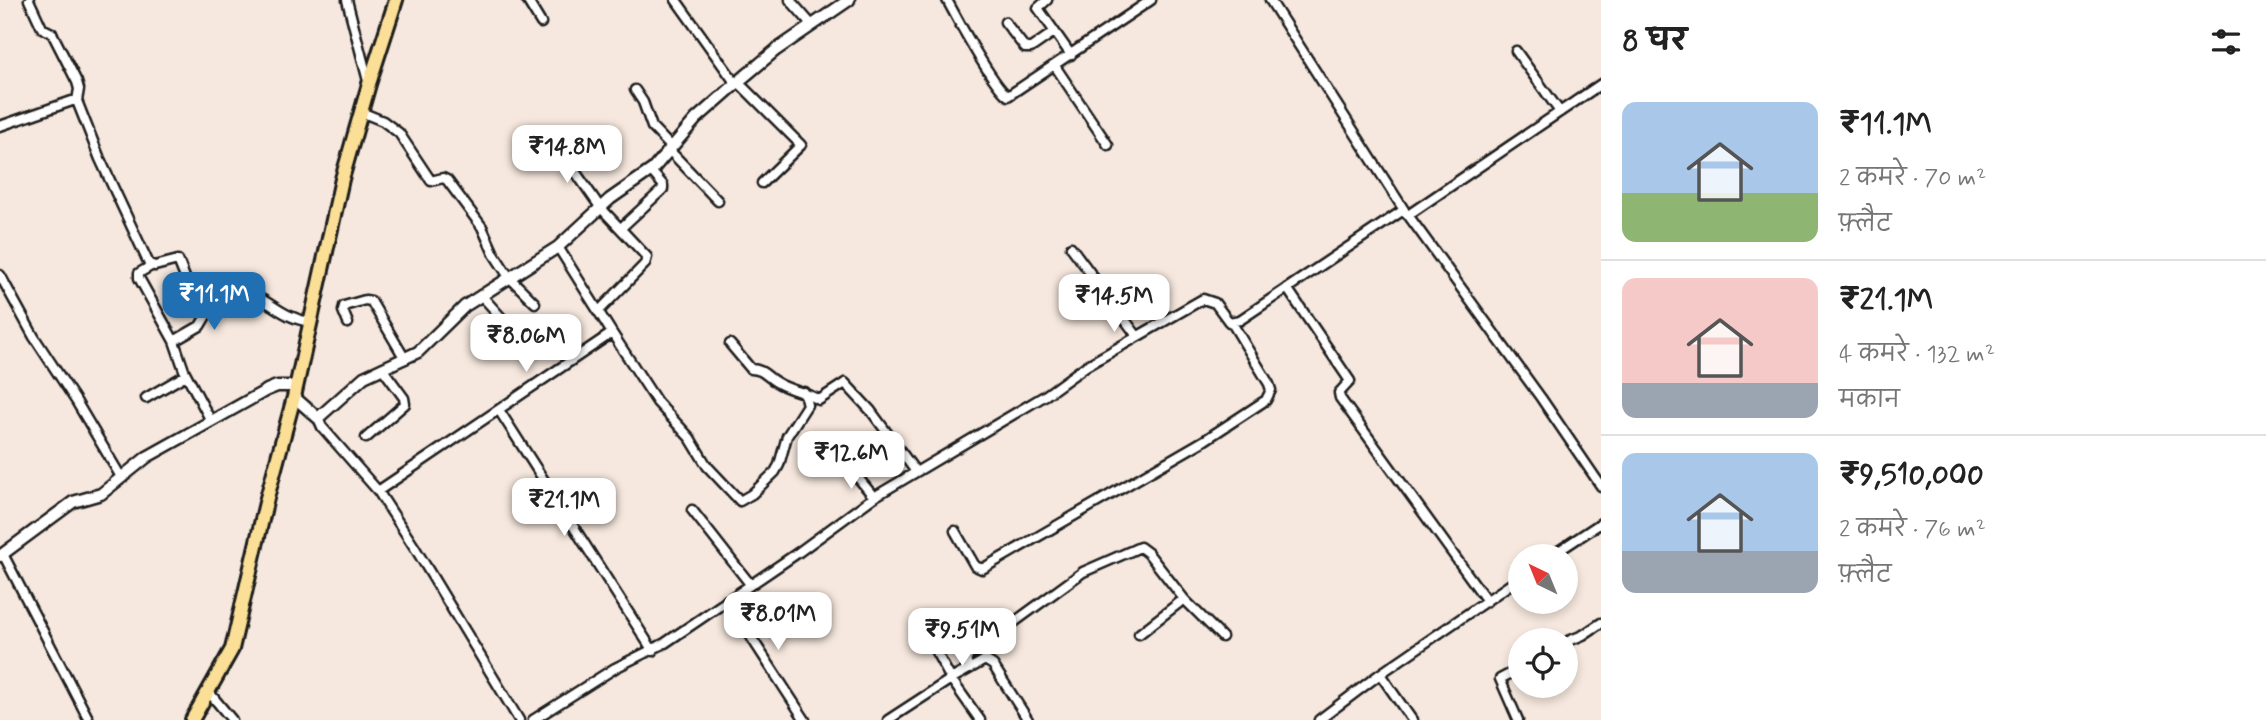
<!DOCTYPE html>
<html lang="hi">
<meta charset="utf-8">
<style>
:root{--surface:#fff;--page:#f2f2f2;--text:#222;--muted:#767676;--line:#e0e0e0;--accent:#1f6fb2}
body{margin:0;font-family:Mynerve,"Playpen Sans Deva",sans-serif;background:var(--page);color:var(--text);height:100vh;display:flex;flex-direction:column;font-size:26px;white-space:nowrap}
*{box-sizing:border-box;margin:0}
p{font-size:23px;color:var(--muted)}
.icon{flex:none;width:38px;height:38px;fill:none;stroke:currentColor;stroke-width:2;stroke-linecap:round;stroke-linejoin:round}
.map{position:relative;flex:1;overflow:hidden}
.panel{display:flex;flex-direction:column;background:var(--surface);width:665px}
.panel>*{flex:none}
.needle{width:46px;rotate:317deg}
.fabs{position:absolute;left:1508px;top:544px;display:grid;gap:14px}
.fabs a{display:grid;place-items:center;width:70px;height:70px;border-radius:50%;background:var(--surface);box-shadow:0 4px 10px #0003;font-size:35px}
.price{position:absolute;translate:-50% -60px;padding:0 16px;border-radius:14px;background:#fff;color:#222;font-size:23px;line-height:46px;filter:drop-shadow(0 2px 4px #0008)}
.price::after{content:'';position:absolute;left:50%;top:42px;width:21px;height:16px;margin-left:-10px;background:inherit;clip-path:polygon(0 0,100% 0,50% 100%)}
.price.on{background:var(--accent);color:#fff}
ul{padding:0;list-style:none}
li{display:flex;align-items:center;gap:21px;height:175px;padding:0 21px}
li+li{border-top:2px solid var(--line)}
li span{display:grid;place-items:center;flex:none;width:196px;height:140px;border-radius:14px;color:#555}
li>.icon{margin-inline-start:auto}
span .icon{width:84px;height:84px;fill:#fffc;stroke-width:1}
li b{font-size:30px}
h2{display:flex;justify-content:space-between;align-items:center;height:84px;padding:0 21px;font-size:30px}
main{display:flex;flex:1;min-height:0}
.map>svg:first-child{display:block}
</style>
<main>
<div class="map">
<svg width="1601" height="720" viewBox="0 0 1601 720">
<rect width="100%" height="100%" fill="#f6e8de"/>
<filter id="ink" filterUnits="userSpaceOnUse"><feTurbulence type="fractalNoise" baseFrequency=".0143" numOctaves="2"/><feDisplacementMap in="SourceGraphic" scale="14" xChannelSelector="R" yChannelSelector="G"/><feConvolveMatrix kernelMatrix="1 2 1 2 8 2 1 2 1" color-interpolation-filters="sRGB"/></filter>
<g filter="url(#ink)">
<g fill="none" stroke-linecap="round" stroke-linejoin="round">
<defs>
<path id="minor" d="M29,0L42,28L52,33L77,82L79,89L77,101
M347,0L368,81
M527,0L541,23
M676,0L736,84
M790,0L812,25
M947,0C957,19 994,87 1008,96L1151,0
M1047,0L1038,8L1071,55
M1270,0L1404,210
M1005,22L1025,48H1031L1054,32
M1516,51L1560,112
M1055,66L1108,145
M738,82L801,145L762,183
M635,90L643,102L652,127L672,148
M361,112L383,121L399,133L431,181L443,178L447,180L482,227L494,254L509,277L535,303
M0,126L72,101H77L100,159L149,264L155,266L178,260L190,290L246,292C272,301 280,317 310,322
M558,147L600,207L647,257L645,264L598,312
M670,151L718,201
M1408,215L1601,84
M621,228L663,189V185L651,171
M558,247L612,333
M1071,247L1137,336
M151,266L139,273V278L174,341L184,370L211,421
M0,275L34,337L76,401L121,477
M1287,288L1350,381L1339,393L1340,398L1487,601
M481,295L509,326
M348,323L343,311L344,306L365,300L371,301L405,359
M174,341L200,326L220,292
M730,344L751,369C763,369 767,377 776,382C790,391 806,392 819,400L845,383L871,411L916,472
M146,398L186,375
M499,410L653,651
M318,418L322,427L378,491L415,548L519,720
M366,438L405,404L404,398L382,368
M850,468L874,497
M378,491L612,333L657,402L690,438L707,466L740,501L752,494L775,472L779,465L787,436L807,405L804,392
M692,510L750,584
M955,531L975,566L982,569L1205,440L1266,400L1271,390L1269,384L1232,323
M3,554L89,720
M1551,556L1601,523
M727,600L805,720
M923,628L951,679L980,720
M1139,634L1184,599
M1566,642L1583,635L1601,623
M970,668L966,661L969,655L1083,572L1140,547L1148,553L1184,599L1222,637
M1380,674L1412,720
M208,691L232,720
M533,720L615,668L665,643L799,552L874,497L1046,395L1086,366L1203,299L1215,303L1229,322L1240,320L1402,211L1408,215L1541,398L1601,486
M888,720L951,679L985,660L993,665L1028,720
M1319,720L1380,674L1521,577
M1518,720L1500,679L1521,668"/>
<path id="tertiary" d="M294,397L318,418L364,377L418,352L465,306L558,247L610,199L653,169L696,119L738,82L776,50L849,0
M0,556L73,502L101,494L147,457L267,390L277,386H295"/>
<path id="primary" d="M192,720L232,649L267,498L294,397L342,179L369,84L396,0"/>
</defs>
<!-- minor casing -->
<use href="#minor" stroke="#1c1c1c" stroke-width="13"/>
<!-- tertiary casing -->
<use href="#tertiary" stroke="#1c1c1c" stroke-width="15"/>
<!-- primary casing -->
<use href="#primary" stroke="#1c1c1c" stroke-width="18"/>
<!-- minor -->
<use href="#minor" stroke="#fff" stroke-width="8"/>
<!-- tertiary -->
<use href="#tertiary" stroke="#fff" stroke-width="10"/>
<!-- primary -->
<use href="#primary" stroke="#fbdf96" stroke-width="12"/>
</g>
</g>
</svg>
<div class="fabs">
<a><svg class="needle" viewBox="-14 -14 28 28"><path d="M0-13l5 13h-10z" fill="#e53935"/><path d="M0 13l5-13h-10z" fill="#767676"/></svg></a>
<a><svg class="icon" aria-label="locate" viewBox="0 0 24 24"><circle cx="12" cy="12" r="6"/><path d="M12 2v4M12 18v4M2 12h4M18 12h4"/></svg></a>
</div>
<b class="price" style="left:567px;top:185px">₹14.8M</b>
<b class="price on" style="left:214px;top:332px">₹11.1M</b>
<b class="price" style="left:1114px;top:334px">₹14.5M</b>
<b class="price" style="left:526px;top:374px">₹8.06M</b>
<b class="price" style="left:851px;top:491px">₹12.6M</b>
<b class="price" style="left:564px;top:538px">₹21.1M</b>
<b class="price" style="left:778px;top:652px">₹8.01M</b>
<b class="price" style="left:962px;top:668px">₹9.51M</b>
</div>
<section class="panel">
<h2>8 घर<svg class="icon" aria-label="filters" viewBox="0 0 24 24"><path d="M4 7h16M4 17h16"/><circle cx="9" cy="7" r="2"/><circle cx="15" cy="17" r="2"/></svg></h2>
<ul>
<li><span style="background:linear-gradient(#a9c7e8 65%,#8fb573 0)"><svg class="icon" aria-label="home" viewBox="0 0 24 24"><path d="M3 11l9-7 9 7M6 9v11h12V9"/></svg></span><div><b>₹11.1M</b><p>2 कमरे · 70 m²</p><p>फ़्लैट</p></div></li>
<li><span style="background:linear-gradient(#f6c9c9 75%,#9aa5b1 0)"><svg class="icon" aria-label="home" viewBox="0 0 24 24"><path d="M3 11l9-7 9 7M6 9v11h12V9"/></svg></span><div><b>₹21.1M</b><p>4 कमरे · 132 m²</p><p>मकान</p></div></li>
<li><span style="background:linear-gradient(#a9c7e8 70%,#9aa5b1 0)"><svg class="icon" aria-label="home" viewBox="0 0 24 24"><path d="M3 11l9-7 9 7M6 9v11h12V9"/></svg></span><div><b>₹9,510,000</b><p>2 कमरे · 76 m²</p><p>फ़्लैट</p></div></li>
</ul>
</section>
</main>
